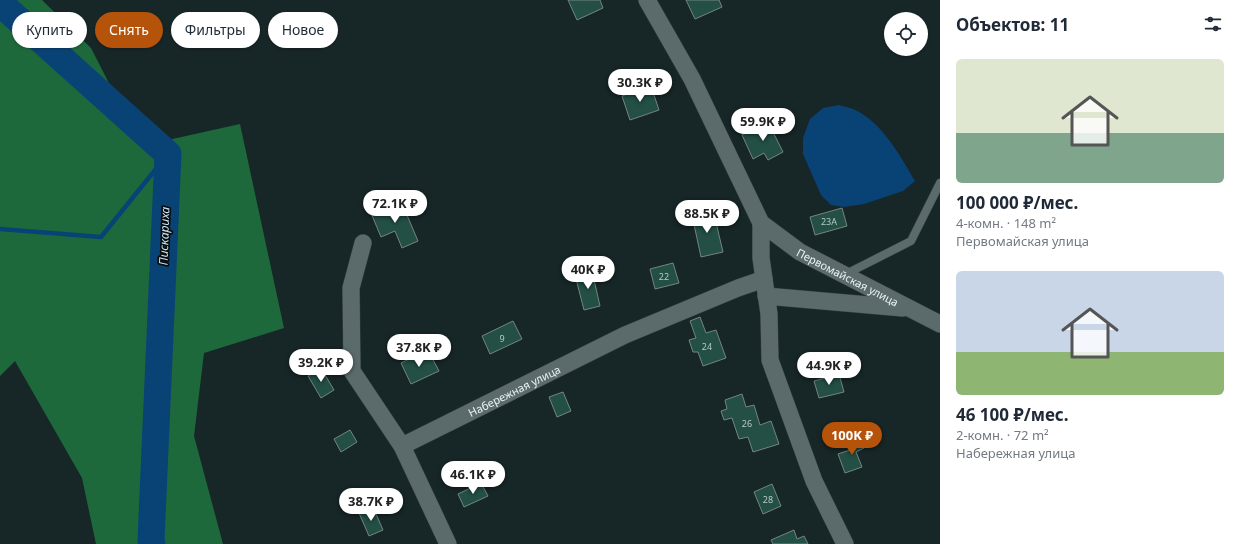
<!DOCTYPE html>
<html lang="ru">
<meta charset="utf-8">
<style>
:root{--surface:#fff;--page:#f2f2f3;--text:#1f2937;--muted:#747a83;--accent:#b45309}
body{margin:0;font-family:"Noto Sans",sans-serif;background:var(--page);color:var(--text);height:100vh;display:flex;flex-direction:column;font-size:15px;white-space:nowrap}
*{box-sizing:border-box;margin:0}
p{font-size:13px;color:var(--muted)}
.icon{flex:none;width:22px;height:22px;fill:none;stroke:currentColor;stroke-width:2;stroke-linecap:round;stroke-linejoin:round}
.map{position:relative;flex:1;overflow:hidden}
.panel{display:flex;flex-direction:column;background:var(--surface);width:300px}
.panel>*{flex:none}
.top-card{position:absolute;left:12px;top:12px;width:380px;height:36px;display:flex;gap:8px}
.controls{position:absolute;left:884px;top:12px;display:grid;gap:8px}
.controls a{display:grid;place-items:center;width:44px;height:44px;border-radius:50%;background:var(--surface);box-shadow:0 1px 3px #0004;font-size:20px}
.price{position:absolute;translate:-50% -34px;padding:0 9px;border-radius:14px;background:#fff;color:#222;font-size:13px;line-height:26px;filter:drop-shadow(0 1px 2px #0008)}
.price::after{content:'';position:absolute;left:50%;top:24px;width:12px;height:9px;margin-left:-6px;background:inherit;clip-path:polygon(0 0,100% 0,50% 100%)}
.price.on{background:var(--accent);color:#fff}
ul{padding:0;list-style:none}
li{display:grid;align-content:center;gap:8px;height:212px;padding:0 16px}
li span{display:grid;place-items:center;height:124px;border-radius:6px;color:#555}
li>.icon{margin-inline-start:auto}
span .icon{width:72px;height:72px;fill:#fffc;stroke-width:1}
li b{font-size:17px}
h2{display:flex;justify-content:space-between;align-items:center;height:48px;padding:0 16px;font-size:17px}
.pill{padding:0 14px;border-radius:18px;background:var(--surface);box-shadow:0 1px 3px #0004;font-size:14px;line-height:36px}
.pill.on{background:var(--accent);color:#fff}
main{display:flex;flex:1;min-height:0}
.map>svg:first-child{display:block}
</style>
<main>
<div class="map">
<svg width="940" height="544" viewBox="0 0 940 544">
<rect width="100%" height="100%" fill="#172627"/>
<!-- forest -->
<path fill="#1e693c" d="M0,0H42L91,48L141,146L240,124L284,328L204,353L194,436L223,544H96L82,478L15,361L0,376Z"/>
<!-- water -->
<path fill="#094376" d="M839,105C845,107 853,108 859,112C884,126 901,157 915,181L903,191L864,204L844,207L831,205L821,195L803,154V138L810,119L823,108Z"/>
<g fill="none" stroke-linecap="round" stroke-linejoin="round">
<!-- stream -->
<path stroke="#094376" stroke-width="4.5" d="M0,229L101,237L168,154"/>
<!-- river -->
<path stroke="#094376" stroke-width="27" d="M0,3L168,154L151,540L152,544"/>
</g>
<!-- building -->
<path fill="#234f45" stroke="#758581" d="M568,0H600L603,8L577,20Z
M686,0H719L722,7L695,19Z
M651,86L659,110L630,120L622,96Z
M768,122L783,152L768,160L764,153L753,159L742,135Z
M401,201L418,241L402,248L395,231L381,237L371,213Z
M842,208L847,226L815,235L810,217Z
M713,210L723,252L701,257L692,215Z
M673,263L679,283L655,289L650,269Z
M592,271L600,306L584,310L575,275Z
M700,317L706,333L716,330L726,358L703,366L698,352H693L689,340L696,338L690,321Z
M513,321L522,339L490,354L482,336Z
M430,354L439,371L411,384L401,363L415,356L417,361Z
M321,368L334,390L321,398L308,376Z
M839,374L844,392L819,398L814,381Z
M563,392L571,411L557,417L549,397Z
M742,394L746,407L754,405L760,425L771,421L779,444L753,452L748,437L739,439L732,418L724,420L721,411L727,409L725,400Z
M350,430L357,442L341,452L334,439Z
M860,437L864,448L856,452L862,467L845,473L838,454L853,449L850,441Z
M481,483L488,496L464,507L458,494Z
M772,484L781,506L763,514L754,492Z
M373,507L383,530L369,536L359,513Z
M794,530L797,539L804,536L808,544H773L771,540Z"/>
<g fill="none" stroke-linecap="round" stroke-linejoin="round">
<defs>
<path id="lane" d="M844,275L911,241L940,183"/>
<g id="street">
<path id="s1" d="M647,0L692,79L761,223L800,252L940,324"/>
<path d="M761,223V258L769,314L770,360L814,481L845,544"/>
<path d="M363,243L351,288L352,371L402,446L448,544"/>
<path d="M766,296L903,308"/>
<path id="s2" d="M402,446L625,335L738,288L764,279"/>
</g>
</defs>
<!-- lane casing -->
<use href="#lane" stroke="#364142" stroke-width="9"/>
<!-- street casing -->
<use href="#street" stroke="#364142" stroke-width="18"/>
<!-- lane -->
<use href="#lane" stroke="#5b6b6c" stroke-width="8"/>
<!-- street -->
<use href="#street" stroke="#5b6b6c" stroke-width="17"/>
</g>
<g text-anchor="middle" dominant-baseline="central" stroke-width="3.5" stroke-linejoin="round" paint-order="stroke">
<!-- number labels -->
<g font-size="9" fill="#b8c9c8">
<text x="829" y="221">23А</text>
<text x="664" y="276">22</text>
<text x="502" y="338">9</text>
<text x="707" y="346">24</text>
<text x="747" y="423">26</text>
<text x="768" y="499">28</text>
</g>
<!-- street labels -->
<g font-size="11" fill="#e9f2f3" stroke="#070e0e">
<text stroke="none"><textPath href="#s1" startOffset="353">Первомайская улица</textPath></text>
<text stroke="none"><textPath href="#s2" startOffset="125">Набережная улица</textPath></text>
</g>
<!-- water labels -->
<g font-size="12" font-style="italic" fill="#d0e0f3" stroke="#070e0e">
<text transform="translate(164 236) rotate(-88)">Пискариха</text>
</g>
</g>
</svg>
<div class="controls">
<a><svg class="icon" aria-label="locate" viewBox="0 0 24 24"><circle cx="12" cy="12" r="6"/><path d="M12 2v4M12 18v4M2 12h4M18 12h4"/></svg></a>
</div>
<b class="price" style="left:640px;top:103px">30.3K ₽</b>
<b class="price" style="left:763px;top:142px">59.9K ₽</b>
<b class="price" style="left:395px;top:224px">72.1K ₽</b>
<b class="price" style="left:707px;top:234px">88.5K ₽</b>
<b class="price" style="left:588px;top:290px">40K ₽</b>
<b class="price" style="left:419px;top:368px">37.8K ₽</b>
<b class="price" style="left:321px;top:383px">39.2K ₽</b>
<b class="price" style="left:829px;top:386px">44.9K ₽</b>
<b class="price on" style="left:852px;top:456px">100K ₽</b>
<b class="price" style="left:473px;top:495px">46.1K ₽</b>
<b class="price" style="left:371px;top:522px">38.7K ₽</b>
<div class="top-card">
<a class="pill">Купить</a>
<a class="pill on">Снять</a>
<a class="pill">Фильтры</a>
<a class="pill">Новое</a>
</div>
</div>
<section class="panel">
<h2>Объектов: 11<svg class="icon" aria-label="filters" viewBox="0 0 24 24"><path d="M4 7h16M4 17h16"/><circle cx="9" cy="7" r="2"/><circle cx="15" cy="17" r="2"/></svg></h2>
<ul>
<li><span style="background:linear-gradient(#dfe7d0 60%,#7fa58c 0)"><svg class="icon" aria-label="home" viewBox="0 0 24 24"><path d="M3 11l9-7 9 7M6 9v11h12V9"/></svg></span><div><b>100 000 ₽/мес.</b><p>4-комн. · 148 m²</p><p>Первомайская улица</p></div></li>
<li><span style="background:linear-gradient(#c9d6e8 65%,#8fb573 0)"><svg class="icon" aria-label="home" viewBox="0 0 24 24"><path d="M3 11l9-7 9 7M6 9v11h12V9"/></svg></span><div><b>46 100 ₽/мес.</b><p>2-комн. · 72 m²</p><p>Набережная улица</p></div></li>
</ul>
</section>
</main>
